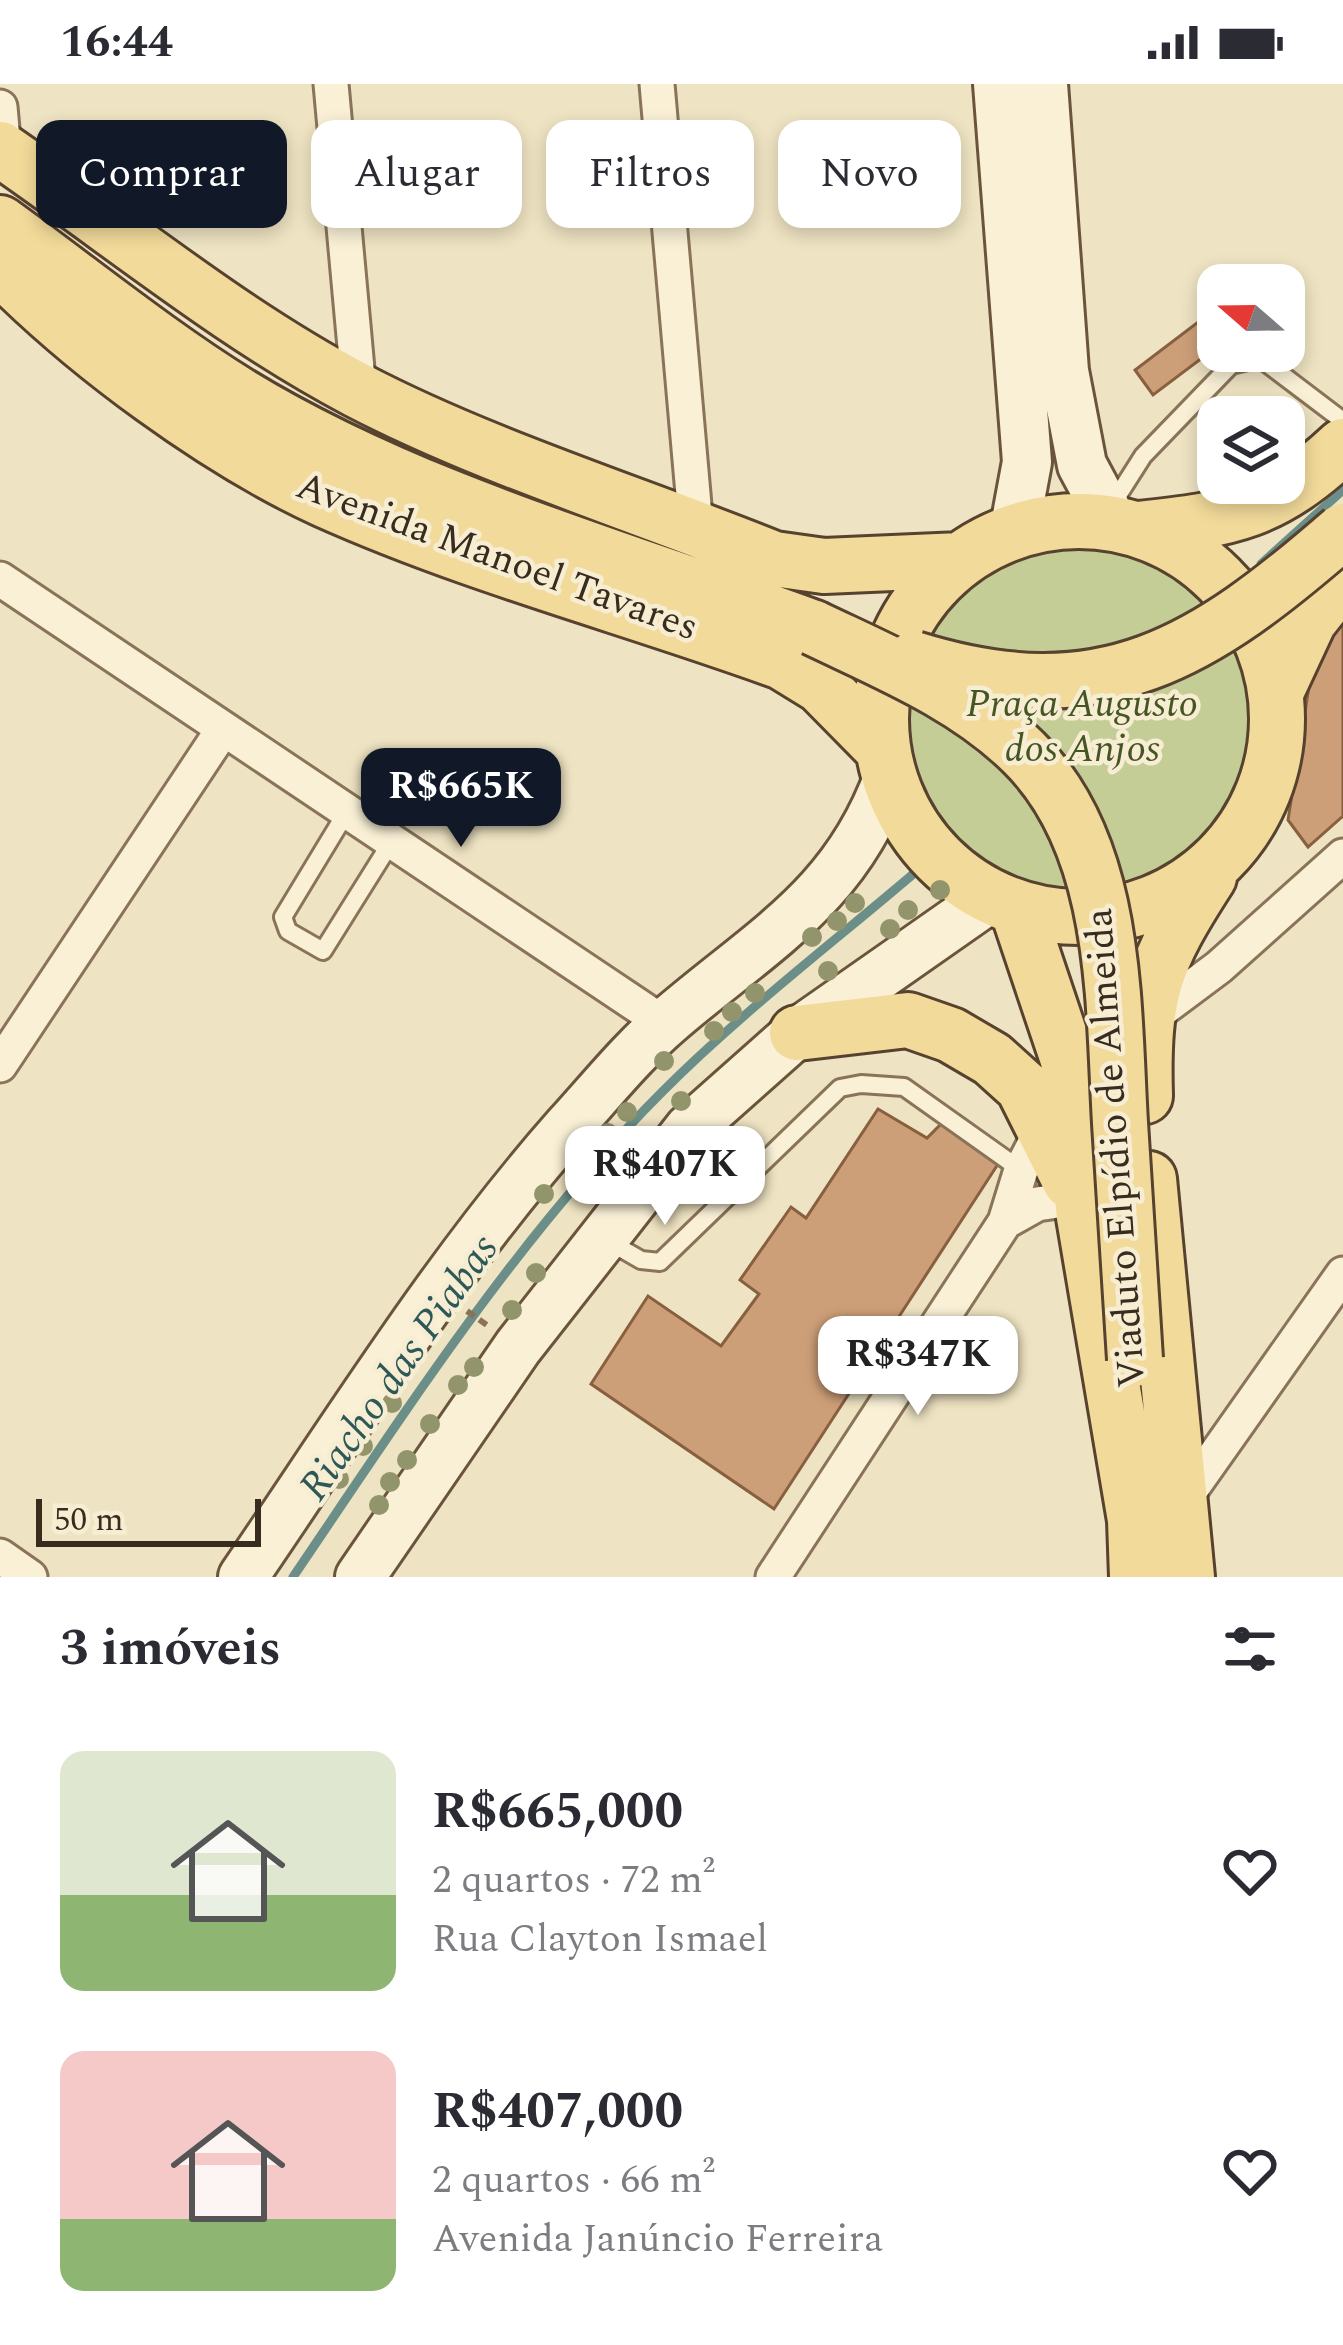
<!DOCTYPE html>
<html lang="pt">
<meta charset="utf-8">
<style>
:root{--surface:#fff;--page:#f2f2f3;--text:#2b2b33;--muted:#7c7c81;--accent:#111827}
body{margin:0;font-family:Spectral,serif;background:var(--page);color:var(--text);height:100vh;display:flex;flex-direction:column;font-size:45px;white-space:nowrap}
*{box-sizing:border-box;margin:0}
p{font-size:39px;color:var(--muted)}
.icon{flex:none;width:66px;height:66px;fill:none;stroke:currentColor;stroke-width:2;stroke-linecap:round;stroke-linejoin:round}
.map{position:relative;height:1493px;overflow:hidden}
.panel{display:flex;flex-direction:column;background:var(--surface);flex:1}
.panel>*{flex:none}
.top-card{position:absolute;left:36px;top:36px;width:1272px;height:108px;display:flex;gap:24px}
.needle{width:78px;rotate:290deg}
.tools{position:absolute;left:1197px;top:180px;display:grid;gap:24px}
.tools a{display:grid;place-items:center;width:108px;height:108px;border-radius:24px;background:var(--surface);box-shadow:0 6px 18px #0003;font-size:60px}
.scale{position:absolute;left:36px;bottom:30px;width:225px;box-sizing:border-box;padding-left:12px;border:6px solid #382c1e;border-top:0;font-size:33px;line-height:42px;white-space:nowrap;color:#382c1e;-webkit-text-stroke:9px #f6edd2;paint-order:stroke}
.price{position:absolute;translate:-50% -102px;padding:0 27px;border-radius:24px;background:#fff;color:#222;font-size:39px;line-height:78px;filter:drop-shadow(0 3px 6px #0008)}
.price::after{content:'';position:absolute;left:50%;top:72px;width:36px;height:27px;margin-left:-18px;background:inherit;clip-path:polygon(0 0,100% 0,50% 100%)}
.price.active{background:var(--accent);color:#fff}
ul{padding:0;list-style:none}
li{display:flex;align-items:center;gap:36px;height:300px;padding:0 60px}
li span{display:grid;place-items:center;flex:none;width:336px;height:240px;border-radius:24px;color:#555}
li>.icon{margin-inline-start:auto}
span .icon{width:144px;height:144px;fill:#fffc;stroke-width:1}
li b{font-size:51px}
h2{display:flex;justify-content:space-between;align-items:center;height:144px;padding:0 60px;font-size:51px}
.tag{padding:0 42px;border-radius:24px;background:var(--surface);box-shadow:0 6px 18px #0003;font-size:42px;line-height:108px}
.tag.active{background:var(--accent);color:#fff}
.status{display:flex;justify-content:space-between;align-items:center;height:84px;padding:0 60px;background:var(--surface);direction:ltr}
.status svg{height:33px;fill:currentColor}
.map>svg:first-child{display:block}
</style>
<div class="status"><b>16:44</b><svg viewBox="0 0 49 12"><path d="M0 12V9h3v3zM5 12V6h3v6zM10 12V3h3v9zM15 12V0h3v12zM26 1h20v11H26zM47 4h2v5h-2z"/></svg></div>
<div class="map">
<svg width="1343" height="1493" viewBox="0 0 1343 1493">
<rect width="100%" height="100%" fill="#eee3c2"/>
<!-- green -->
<path fill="#c4cd96" d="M902 643a180 180 0 1 1 360 0a180 180 0 1 1-360 0Z"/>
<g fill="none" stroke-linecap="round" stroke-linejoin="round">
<!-- stream -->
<path stroke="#6b8f88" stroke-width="9" d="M1261,480L1343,406
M293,1493C407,1325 518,1152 663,1007C746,924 843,851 932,774"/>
</g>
<!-- building -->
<path fill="#cd9f78" stroke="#885f3f" stroke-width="3" d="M1218,223V262L1153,311L1135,286Z
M1343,521V732L1308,763L1288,736L1318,545Z
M878,1025L927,1054L947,1034L1002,1074L774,1425L591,1300L648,1212L721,1262L759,1210L740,1196L791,1123L806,1134Z"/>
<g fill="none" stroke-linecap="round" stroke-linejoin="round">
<defs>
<path id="lane" d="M1110,424L1143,372L1231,281L1260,274L1343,337
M346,729L283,833L288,847L323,867L390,760
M608,1157L641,1176L660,1178L840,1004L861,1000L904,1003L1021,1086"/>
<path id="street" d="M331,0L359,307
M657,0L696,444
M0,23L4,67
M0,495L665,940
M1144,939L1219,883L1343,772
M0,981L222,647
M1005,1138L1037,1120L1078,1114
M1180,1421L1343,1190
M0,1472L30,1493
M773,1493L1005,1138L1021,1086L1043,1043"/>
<path id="secondary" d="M998,0L1027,378L1014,448
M1043,0L1064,287L1082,381L1113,439
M243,1493C347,1341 446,1181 568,1043C600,1008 632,968 668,937C762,856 845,814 889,692
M360,1493L518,1263L689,1045L797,949L990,814"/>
<path id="primary" d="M0,65C118,146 230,239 357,306C483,372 640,421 774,475L824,482L961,476
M0,139C79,196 156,259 238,310C411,416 624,474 814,544
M0,183C86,270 214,365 325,416C472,482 631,523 782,578L821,602L883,665
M881 635a198 198 0 1 1 396 0a198 198 0 1 1-396 0Z
M1138,445C1233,435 1271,429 1343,362
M1276,608L1309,537L1343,494
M1017,824L1068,976L1084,1133L1135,1436L1137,1493
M797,949L908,936L951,951L992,975L1023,1003L1070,1097
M1145,1012C1142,910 1154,878 1209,793
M1149,1095L1187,1493"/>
</defs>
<!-- lane casing -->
<use href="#lane" stroke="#897459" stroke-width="22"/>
<!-- street casing -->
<use href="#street" stroke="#897459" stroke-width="39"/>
<!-- secondary casing -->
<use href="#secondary" stroke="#6a553c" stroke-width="54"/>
<!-- primary casing -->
<use href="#primary" stroke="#56422e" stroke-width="60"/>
<!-- path -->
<path stroke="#897459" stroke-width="6" stroke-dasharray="9 6" stroke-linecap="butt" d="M467,1227L491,1244"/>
<!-- lane -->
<use href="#lane" stroke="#f9f0d6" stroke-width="16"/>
<!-- street -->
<use href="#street" stroke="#f9f0d6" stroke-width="33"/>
<!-- secondary -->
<use href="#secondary" stroke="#f9f0d6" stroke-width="48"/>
<!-- primary -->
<use href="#primary" stroke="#f2da9a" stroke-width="54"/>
<defs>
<path id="primary-bridge" d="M814,544C887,579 966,611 1024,669C1118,762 1113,917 1120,1039C1125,1118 1130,1197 1135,1275
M914,575C1104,634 1204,568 1343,447"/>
</defs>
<!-- primary-bridge casing -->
<use href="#primary-bridge" stroke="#56422e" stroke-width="60" stroke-linecap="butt"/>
<!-- primary-bridge -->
<use href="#primary-bridge" stroke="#f2da9a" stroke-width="54"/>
</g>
<!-- trees -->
<g fill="#92956b">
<circle cx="940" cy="806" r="10"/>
<circle cx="855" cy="819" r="10"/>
<circle cx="908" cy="826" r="10"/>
<circle cx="837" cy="837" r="10"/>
<circle cx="890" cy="845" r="10"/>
<circle cx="812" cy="853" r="10"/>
<circle cx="828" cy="887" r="10"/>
<circle cx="755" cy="909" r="10"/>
<circle cx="732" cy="928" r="10"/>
<circle cx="714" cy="947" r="10"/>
<circle cx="664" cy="977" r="10"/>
<circle cx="681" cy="1017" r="10"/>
<circle cx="627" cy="1028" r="10"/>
<circle cx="608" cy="1049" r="10"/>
<circle cx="578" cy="1080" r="10"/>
<circle cx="630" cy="1080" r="10"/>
<circle cx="615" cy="1095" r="10"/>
<circle cx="544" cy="1110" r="10"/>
<circle cx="536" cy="1189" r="10"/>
<circle cx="512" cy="1226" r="10"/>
<circle cx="474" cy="1283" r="10"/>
<circle cx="458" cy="1301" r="10"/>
<circle cx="392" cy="1319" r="10"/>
<circle cx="430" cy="1340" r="10"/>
<circle cx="363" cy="1362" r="10"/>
<circle cx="407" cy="1376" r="10"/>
<circle cx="339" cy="1395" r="10"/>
<circle cx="390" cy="1398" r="10"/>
<circle cx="379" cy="1421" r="10"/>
</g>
<g text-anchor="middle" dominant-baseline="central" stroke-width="9" stroke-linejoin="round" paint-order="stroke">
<!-- street labels -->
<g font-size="39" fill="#382c1e" stroke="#f6edd2">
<text transform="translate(497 473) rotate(20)">Avenida Manoel Tavares</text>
<text transform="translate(1116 1064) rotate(-94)">Viaduto Elpídio de Almeida</text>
</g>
<!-- park labels -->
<g font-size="39" font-style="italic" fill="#465524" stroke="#f6edd2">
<text x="1082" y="620">Praça Augusto<tspan x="1082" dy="45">dos Anjos</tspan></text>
</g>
<!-- water labels -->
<g font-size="42" font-style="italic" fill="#2d5857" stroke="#f6edd2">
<text transform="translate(399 1284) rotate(-55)">Riacho das Piabas</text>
</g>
</g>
</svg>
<div class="tools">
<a><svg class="needle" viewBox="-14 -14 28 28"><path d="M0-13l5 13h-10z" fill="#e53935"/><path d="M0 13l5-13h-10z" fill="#7c7c81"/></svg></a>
<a><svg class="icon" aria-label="layers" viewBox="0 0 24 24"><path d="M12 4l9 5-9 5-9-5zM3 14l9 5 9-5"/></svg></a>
</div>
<div class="scale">50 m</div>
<b class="price active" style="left:461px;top:766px">R$665K</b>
<b class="price" style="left:665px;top:1144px">R$407K</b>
<b class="price" style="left:918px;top:1334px">R$347K</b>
<div class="top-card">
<a class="tag active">Comprar</a>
<a class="tag">Alugar</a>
<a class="tag">Filtros</a>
<a class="tag">Novo</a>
</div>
</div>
<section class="panel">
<h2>3 imóveis<svg class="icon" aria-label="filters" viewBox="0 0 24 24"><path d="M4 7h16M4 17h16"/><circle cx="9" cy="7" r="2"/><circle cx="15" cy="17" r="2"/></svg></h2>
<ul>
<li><span style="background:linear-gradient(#dfe7d0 60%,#8fb573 0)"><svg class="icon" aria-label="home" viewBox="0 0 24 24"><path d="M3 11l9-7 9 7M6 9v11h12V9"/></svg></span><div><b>R$665,000</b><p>2 quartos · 72 m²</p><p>Rua Clayton Ismael</p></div><svg class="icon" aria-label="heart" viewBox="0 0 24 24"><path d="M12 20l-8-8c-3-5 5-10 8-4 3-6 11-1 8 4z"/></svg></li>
<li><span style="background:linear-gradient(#f6c9c9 70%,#8fb573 0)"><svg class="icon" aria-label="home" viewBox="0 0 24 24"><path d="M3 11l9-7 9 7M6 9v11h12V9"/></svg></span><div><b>R$407,000</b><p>2 quartos · 66 m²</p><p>Avenida Janúncio Ferreira</p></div><svg class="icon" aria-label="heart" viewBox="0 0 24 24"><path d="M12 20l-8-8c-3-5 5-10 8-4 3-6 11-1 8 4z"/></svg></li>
</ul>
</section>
